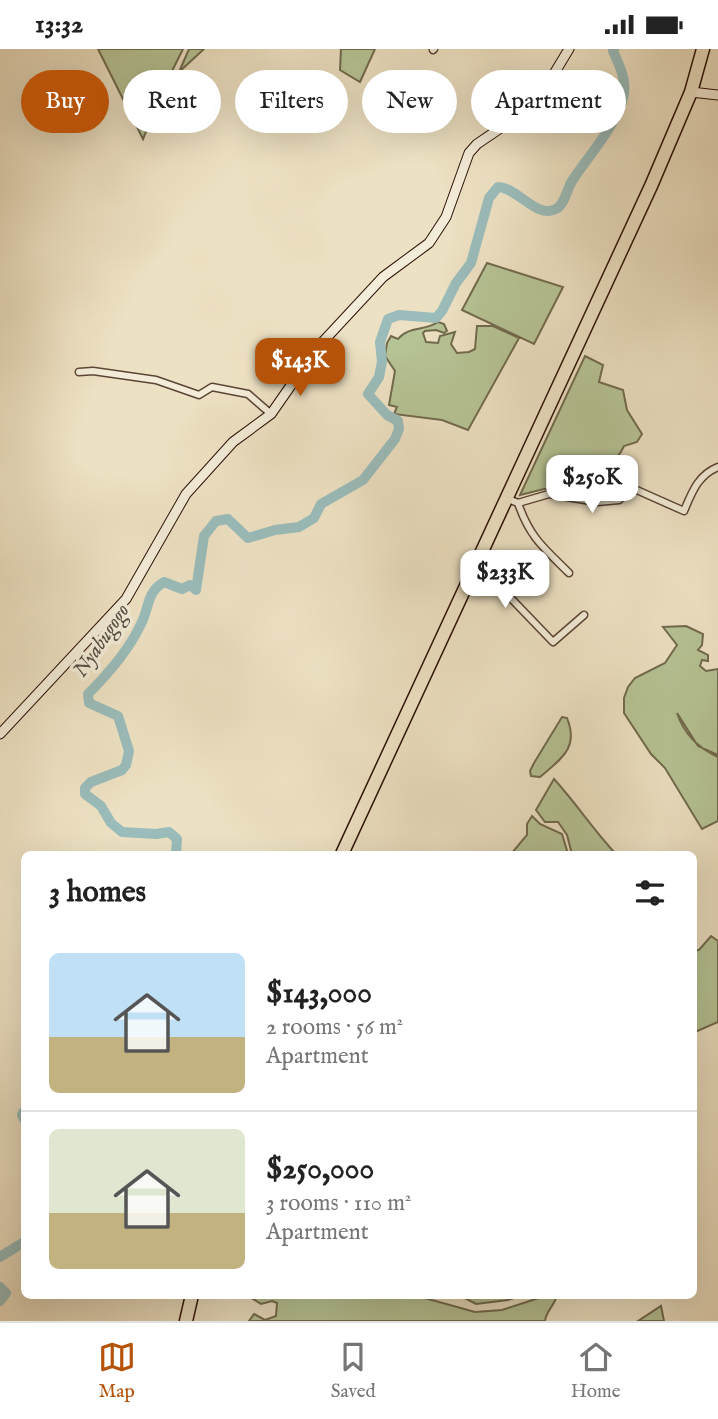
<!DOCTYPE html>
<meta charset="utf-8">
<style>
:root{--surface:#fff;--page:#f2f2f2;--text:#222;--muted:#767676;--line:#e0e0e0;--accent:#b45309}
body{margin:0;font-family:"IM FELL English",serif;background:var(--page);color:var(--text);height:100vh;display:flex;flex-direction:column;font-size:26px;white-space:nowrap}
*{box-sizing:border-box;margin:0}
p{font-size:23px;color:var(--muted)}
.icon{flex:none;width:38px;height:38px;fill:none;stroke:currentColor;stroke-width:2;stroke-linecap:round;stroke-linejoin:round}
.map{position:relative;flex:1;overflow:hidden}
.sheet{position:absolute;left:21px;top:802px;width:676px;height:448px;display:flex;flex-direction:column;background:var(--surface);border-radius:10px;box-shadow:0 7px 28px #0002}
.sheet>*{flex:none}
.banner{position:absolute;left:21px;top:21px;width:677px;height:63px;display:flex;gap:14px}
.price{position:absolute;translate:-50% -60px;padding:0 16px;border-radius:14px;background:#fff;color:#222;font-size:23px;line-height:46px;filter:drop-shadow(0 2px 4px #0008)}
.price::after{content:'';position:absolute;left:50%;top:42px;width:21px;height:16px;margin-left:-10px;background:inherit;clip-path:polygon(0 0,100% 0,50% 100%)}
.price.selected{background:var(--accent);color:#fff}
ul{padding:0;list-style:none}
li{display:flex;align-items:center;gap:21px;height:175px;padding:0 28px}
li+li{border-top:2px solid var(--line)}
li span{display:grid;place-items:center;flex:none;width:196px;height:140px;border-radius:10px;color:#555}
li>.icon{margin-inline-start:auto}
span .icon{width:84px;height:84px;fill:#fffc;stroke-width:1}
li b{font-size:30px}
h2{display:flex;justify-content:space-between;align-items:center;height:84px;padding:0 28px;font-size:30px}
.chip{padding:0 24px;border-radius:32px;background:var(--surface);box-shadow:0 7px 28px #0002;font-size:24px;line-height:63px}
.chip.selected{background:var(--accent);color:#fff}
.status{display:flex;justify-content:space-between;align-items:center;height:49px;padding:0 35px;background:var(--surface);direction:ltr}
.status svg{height:19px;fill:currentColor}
.menu{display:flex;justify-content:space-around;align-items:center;height:98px;border-top:2px solid var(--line);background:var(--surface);font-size:19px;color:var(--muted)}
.menu a{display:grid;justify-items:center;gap:4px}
.menu .selected{color:var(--accent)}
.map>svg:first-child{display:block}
</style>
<div class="status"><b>13:32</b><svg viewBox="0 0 49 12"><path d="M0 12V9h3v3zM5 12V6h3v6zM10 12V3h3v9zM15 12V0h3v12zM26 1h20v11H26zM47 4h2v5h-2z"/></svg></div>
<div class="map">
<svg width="718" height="1272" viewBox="0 0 718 1272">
<rect width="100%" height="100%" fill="#ede1c3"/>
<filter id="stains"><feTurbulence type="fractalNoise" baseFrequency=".00286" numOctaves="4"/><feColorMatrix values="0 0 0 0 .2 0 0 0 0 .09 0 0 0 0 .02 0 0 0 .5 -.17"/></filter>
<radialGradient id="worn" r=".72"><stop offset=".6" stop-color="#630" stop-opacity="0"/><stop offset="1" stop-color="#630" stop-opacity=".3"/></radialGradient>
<!-- green -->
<path fill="#b6c395" stroke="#716a4e" stroke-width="2" d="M98,0H183L172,22L153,26L149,33L155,40L163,42L143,90Z
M189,0H204L179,23Z
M341,0H375L360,33L340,21Z
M487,214L563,238L534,295L462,261Z
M438,273L444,275L447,282L444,284L436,281L425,282L423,284L426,293L438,294L440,287L455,283L451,295L457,304L469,303L475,300L477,277H493L519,289L468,381L442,371L394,365L397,358L389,356L395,322L385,307L387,294L391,287L398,290C408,277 425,282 438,273Z
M585,307L603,316L599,333L623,341L627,361L642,385L637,393L624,397C617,413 601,424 584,427L573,440H544L520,446Z
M686,577L703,585L702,596L698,601L708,606V612L702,611L700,617L706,622L718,620V706L698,697L677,664C684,685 698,699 718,708V772L702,780L665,719L651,705L624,664V649L628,638L635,629L665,614L677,596L663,578Z
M562,668L567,669C579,699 562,709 540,728L531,727L530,722L534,714Z
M554,730C576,754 594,782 616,805H572L567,786L558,773H545L536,761Z
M532,767L540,775L562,785L568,805H511L527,786V775Z
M711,887L718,892V973L693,984V901H699Z
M252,1246H414L475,1263L502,1261L548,1246H557C555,1256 546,1262 545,1272H249L254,1265L265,1271L276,1267L277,1254L272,1252L261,1255L250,1248Z
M459,1246H523L508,1251L476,1255Z
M661,1257L664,1272H638Z"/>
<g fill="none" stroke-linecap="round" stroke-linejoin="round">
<!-- river -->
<path stroke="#9abcba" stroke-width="10" d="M176,805L177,790L169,783L156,785L122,783L111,774L101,757L85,745V739L91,733L122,721L126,716L129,702L118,667L89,654L88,645C108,625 129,601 141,575C150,557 146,544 164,533L182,540L190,536L196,541L204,487L216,472L228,470L248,489L275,481L299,478L314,469L321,455L363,431L395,390L399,380L398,372L387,366L368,345L379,328L382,313L380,293L388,270L399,266L436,269L442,262L456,234L471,214L489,149L498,138C517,138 536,170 556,160C565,155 567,140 572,132C588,107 620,73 624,44C626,30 619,15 613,2L614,0
M24,1062L22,1066L24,1070
M0,1208L24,1193
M0,1238L6,1244L0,1252"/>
<defs>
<path id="street" d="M433,1L434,0
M79,323L93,322L156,331L199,346L212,338L248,345L271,365
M508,450L518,454L549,445L597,453L619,451L630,438L684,462C692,443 698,426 718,418
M518,454C530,489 544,499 569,524
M476,513L553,593L584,566"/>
<path id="secondary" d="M691,43L718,46
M0,685L126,550L186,445L233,393L271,365L317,299L383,228L429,194L446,168L469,104L477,95L517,68L543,43L569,0"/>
<path id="highway" d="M342,805L651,137L691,43L703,0
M186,1272L192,1246"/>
</defs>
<!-- street casing -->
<use href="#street" stroke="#5c4535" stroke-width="9"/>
<!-- secondary casing -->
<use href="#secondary" stroke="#2c1106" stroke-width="11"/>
<!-- highway casing -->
<use href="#highway" stroke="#2c1106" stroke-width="15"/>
<!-- street -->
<use href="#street" stroke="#f3ecd8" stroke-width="6"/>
<!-- secondary -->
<use href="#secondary" stroke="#f3ecd8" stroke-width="9"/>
<!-- highway -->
<use href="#highway" stroke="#ede1c3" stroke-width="12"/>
</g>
<g text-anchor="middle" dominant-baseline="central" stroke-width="7" stroke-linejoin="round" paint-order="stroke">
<!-- water labels -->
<g font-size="21" font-style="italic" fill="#524d45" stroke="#f3ecd8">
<text transform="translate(102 592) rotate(-56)">Nyabugogo</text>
</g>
</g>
<rect width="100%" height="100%" filter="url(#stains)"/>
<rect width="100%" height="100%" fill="url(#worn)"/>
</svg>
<b class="price selected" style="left:300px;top:349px">$143K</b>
<b class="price" style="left:592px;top:466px">$250K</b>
<b class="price" style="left:505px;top:561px">$233K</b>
<div class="banner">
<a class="chip selected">Buy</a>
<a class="chip">Rent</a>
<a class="chip">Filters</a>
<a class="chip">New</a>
<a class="chip">Apartment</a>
</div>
<section class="sheet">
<h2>3 homes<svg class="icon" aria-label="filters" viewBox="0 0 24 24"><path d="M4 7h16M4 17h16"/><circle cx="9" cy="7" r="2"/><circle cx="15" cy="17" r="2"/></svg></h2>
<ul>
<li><span style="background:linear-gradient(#bfe0f5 60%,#c2b280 0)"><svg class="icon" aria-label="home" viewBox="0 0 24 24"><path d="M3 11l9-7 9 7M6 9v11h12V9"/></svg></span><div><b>$143,000</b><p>2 rooms · 56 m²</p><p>Apartment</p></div></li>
<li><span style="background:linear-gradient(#dfe7d0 60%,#c2b280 0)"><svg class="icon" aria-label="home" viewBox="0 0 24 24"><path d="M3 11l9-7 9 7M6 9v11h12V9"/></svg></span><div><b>$250,000</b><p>3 rooms · 110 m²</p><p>Apartment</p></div></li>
</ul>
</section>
</div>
<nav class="menu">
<a class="selected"><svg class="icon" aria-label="map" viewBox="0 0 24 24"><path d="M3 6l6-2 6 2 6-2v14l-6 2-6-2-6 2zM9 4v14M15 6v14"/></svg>Map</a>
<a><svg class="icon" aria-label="saved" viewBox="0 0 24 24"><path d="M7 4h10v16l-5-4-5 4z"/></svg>Saved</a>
<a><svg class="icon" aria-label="home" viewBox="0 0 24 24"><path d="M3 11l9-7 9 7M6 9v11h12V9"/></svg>Home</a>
</nav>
